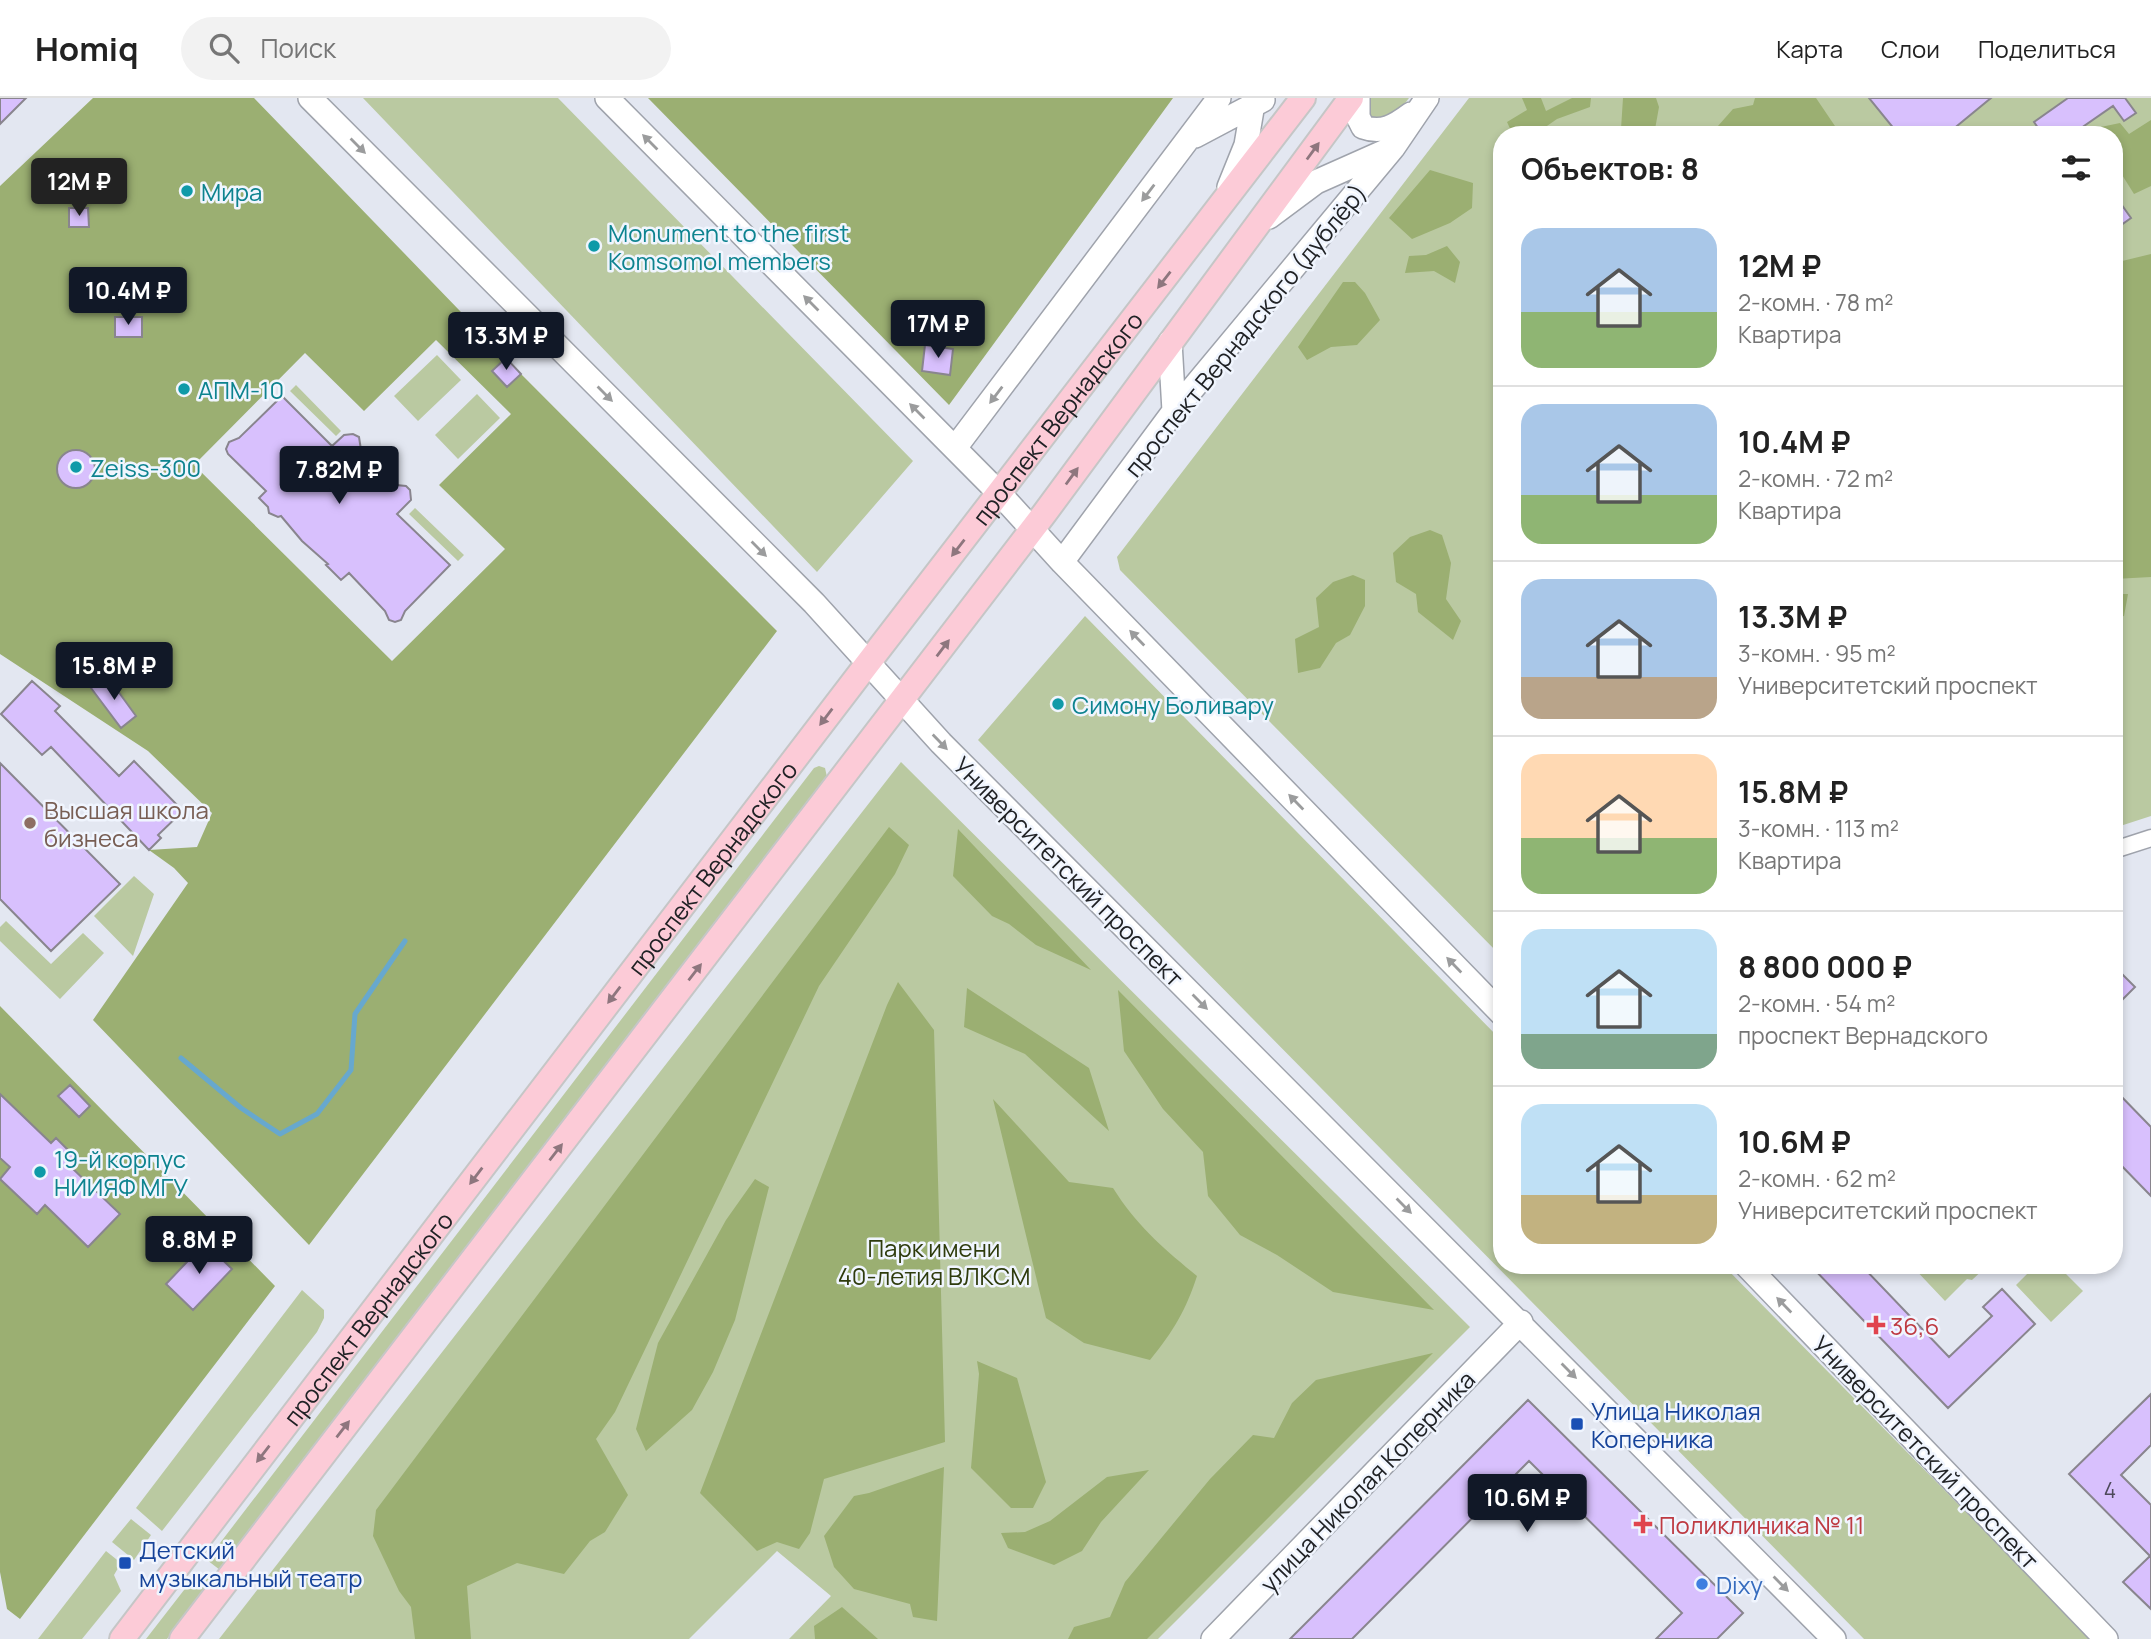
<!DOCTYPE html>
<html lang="ru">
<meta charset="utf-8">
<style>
:root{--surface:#fff;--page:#f2f2f2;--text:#222;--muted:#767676;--line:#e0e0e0;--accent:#111827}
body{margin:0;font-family:Manrope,sans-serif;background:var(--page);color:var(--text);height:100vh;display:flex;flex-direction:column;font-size:26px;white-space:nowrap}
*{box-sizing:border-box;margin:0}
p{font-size:23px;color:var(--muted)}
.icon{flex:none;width:38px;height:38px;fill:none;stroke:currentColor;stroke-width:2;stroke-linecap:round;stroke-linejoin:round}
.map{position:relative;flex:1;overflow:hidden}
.side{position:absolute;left:1493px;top:28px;width:630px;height:1148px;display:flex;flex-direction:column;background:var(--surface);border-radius:28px;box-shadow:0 4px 10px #0003}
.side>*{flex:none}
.price{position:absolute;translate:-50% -60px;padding:0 16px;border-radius:7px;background:var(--accent);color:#fff;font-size:23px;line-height:46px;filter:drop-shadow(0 2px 4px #0008)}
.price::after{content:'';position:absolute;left:50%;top:42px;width:21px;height:16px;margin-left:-10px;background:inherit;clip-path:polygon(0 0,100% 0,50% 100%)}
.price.on{background:#222;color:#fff}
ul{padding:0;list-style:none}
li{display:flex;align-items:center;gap:21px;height:175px;padding:0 28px}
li+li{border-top:2px solid var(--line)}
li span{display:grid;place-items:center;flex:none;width:196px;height:140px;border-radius:21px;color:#555}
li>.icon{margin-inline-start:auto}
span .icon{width:84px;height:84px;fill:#fffc;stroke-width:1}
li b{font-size:30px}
h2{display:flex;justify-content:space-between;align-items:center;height:84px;padding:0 28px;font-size:30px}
header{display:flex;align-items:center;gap:42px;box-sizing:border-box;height:98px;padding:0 35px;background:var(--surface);border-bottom:2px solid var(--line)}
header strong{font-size:33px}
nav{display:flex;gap:38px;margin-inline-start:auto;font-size:24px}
.search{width:490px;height:63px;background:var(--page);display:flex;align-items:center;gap:18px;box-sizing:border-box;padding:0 24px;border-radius:38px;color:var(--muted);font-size:26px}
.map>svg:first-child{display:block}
</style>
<header>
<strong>Homiq</strong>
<div class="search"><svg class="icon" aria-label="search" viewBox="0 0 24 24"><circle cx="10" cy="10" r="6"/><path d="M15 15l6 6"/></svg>Поиск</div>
<nav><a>Карта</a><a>Слои</a><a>Поделиться</a></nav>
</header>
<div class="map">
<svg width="2151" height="1541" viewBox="0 0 2151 1541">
<rect width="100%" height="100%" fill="#e3e7f1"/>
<!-- green -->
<path fill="#bac9a1" d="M363,0H558L913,363L817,474Z
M1365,0H1409L1394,20L1370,21Z
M1469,0H2151V718L2114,730V37H1502L1501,858L1120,472L1117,459Z
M437,257L461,282L418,323L394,298Z
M296,287L341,333L336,338L290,293Z
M477,296L500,320L458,361L435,337Z
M415,410L464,457L458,463L409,416Z
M1085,518L1501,942L1502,1167H1723L2091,1541H1864L978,642Z
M901,664L1470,1229L1158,1541H789L831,1498L777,1453L689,1541H219Z
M819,668L825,670L827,679L220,1472L207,1462L814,670Z
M134,778L154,796L133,858L94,818Z
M6,823L51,866L83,835L104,855L60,901L0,843V829Z
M1911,1167H1988L1972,1182L1967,1181L1945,1203Z
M2036,1167H2057L2083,1193L2051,1224L2016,1187Z
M302,1192L324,1212V1220L317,1234L162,1433L136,1410Z
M131,1421L151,1437L134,1462L112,1444Z
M106,1453L121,1465L114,1477L121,1493L82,1541H38Z
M198,1474L212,1483L167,1541H146Z"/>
<!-- forest -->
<path fill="#9baf72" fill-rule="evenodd" d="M93,0H254L521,276L777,533L309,1147L93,922L188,785L174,770L149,752L197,749L212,715L148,653L0,556V88ZM436,242L511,316L439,387L505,451L392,563L194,367L305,255L364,313Z
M648,0H1173L949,307Z
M1522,0H1541L1546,13L1572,0H1591L1590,9L1557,21L1534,37H1513L1507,24L1527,12Z
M1623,0H1656L1659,9L1654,37H1627L1621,31Z
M1755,0H1816L1837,31L1832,37H1780L1774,33L1772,37H1710L1733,11L1753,7Z
M2151,22V88L2134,96L2114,64V37H2095L2091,31L2120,25L2129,36Z
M1430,72L1473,85L1472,110L1450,125L1412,141L1389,120Z
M1447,148L1460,164L1455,185L1434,173L1405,175L1409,158L1426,157Z
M2151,156V479L2114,481V165Z
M1343,184H1355L1365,195L1380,222L1357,247L1331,249L1307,262L1298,249Z
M1430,432L1442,437L1451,465L1446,501L1461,523L1453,542L1418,514L1416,496L1396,484L1393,455L1410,439Z
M1353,477L1365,482V508L1350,537L1336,545L1320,570L1298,575L1295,541L1319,529L1316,500L1333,484Z
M2114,496H2128L2124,518L2114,521Z
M889,729L909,747L895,776L819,888L615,1314L596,1341L628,1397L605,1434L590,1443L564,1476L517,1465L467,1488L471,1541H415L411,1509L399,1493L373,1438L376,1412Z
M958,731L1091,872L1036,847L1009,826L992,818L953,778Z
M898,884L934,932L945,1344L824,1381L810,1435L799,1451L777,1444L757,1453L700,1395L887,907Z
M967,890L1089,970L1109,1033L1025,956L964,929Z
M1118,892L1434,1212L1333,1194L1277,1157L1240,1137L1208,1098L1203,1054L1163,1011L1124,953Z
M0,908L275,1188L20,1521L7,1511L0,1474Z
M993,1001L1069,1084L1113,1090C1137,1128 1163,1150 1197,1178C1186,1212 1173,1234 1150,1262L1084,1245L1046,1220Z
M755,1081L769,1089L735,1222L713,1274L692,1312L646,1353L636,1331L658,1245L726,1122Z
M1433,1255L1147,1541H1068L1074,1529L1110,1519L1125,1484L1210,1381L1253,1337L1274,1340L1292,1305L1316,1282Z
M977,1263L1017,1280L1046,1384L1033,1410H1011L971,1370L979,1276Z
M944,1369L937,1523L913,1519L910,1506L854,1491L834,1469L824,1438L854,1398L869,1395Z
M1149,1372L1101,1424L1082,1453L1054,1467L1008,1450L1001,1435L1025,1434L1050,1423L1107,1379Z
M842,1509L878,1541H815L814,1528Z"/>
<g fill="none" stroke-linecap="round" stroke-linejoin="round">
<!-- stream -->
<path stroke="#67a8ce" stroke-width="5" d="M181,960L241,1010L280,1036L317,1016L351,972L355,916L405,843"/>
</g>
<!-- building -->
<path fill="#d8c0fd" stroke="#89858e" stroke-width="2" d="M0,0H26L0,26Z
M1869,0H1991L1946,37H1899Z
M2068,0H2125L2136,15L2124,23L2113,8L2071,37H2043L2034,24Z
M2114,96L2131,120L2114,132Z
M69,110H88L89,129H69Z
M115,219H142V239H115Z
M925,247L953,251L950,277L922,273Z
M506,260L521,276L507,289L492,273Z
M282,298L332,348L344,337L353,336L359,339L361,352L396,387L406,388L410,392L411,402L397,416L450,467L405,513L401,522L395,524L389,522L385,513L349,475L341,482L326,467L328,466L302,443L281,418L278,419L269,415L268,409L259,400L266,393L228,356L226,351L229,344L239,340Z
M57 371a19 19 0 1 1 38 0a19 19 0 1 1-38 0Z
M107,578L136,618L121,630L91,590Z
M32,583L60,608L55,613L119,678L134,663L183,713L158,737L161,740L149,752L51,649L42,657L1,616Z
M0,665L120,786L51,853L0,801Z
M2114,868L2135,889L2114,910Z
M70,987L90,1008L79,1019L58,998Z
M2114,991L2151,1029V1098L2114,1060Z
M0,996L51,1045L56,1040L79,1063L72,1070L120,1116L88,1149L45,1107L37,1116L0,1081L10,1069L0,1060Z
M205,1145L232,1171L193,1212L166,1186Z
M1810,1167H1861L1949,1259L1992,1218L1983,1209L2002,1191L2035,1226L1948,1310Z
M2151,1296V1347L2121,1377L2151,1407V1511L2123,1484L2150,1458L2069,1376Z
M1528,1302L1743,1515L1717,1541H1656L1682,1515L1529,1363L1352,1541H1290Z"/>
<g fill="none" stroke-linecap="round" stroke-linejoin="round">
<defs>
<path id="street" d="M2114,752L2151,740"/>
<path id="secondary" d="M310,0L814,505L941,645L1834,1541
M607,0L1000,396L1062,464L1502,916
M1358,0V19L1363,29C1382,36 1395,28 1411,16
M1195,38L1263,2
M1229,89L1246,47L1254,0
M1269,119L1316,84L1388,52
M1170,244L1174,313
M955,350L1219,0
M1062,464L1174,313L1393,50L1427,0
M1746,1167L2106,1541
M1213,1541L1521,1224"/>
<g id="primary">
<path id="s1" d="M122,1541L868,565L1303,0"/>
<path d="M182,1541L1044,416L1351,0"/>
</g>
</defs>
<!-- street casing -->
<use href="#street" stroke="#9fa3ac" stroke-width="19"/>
<!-- secondary casing -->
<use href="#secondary" stroke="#9fa3ac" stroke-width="26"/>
<!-- primary casing -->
<use href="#primary" stroke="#c5c6c6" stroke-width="28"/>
<!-- street -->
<use href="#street" stroke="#fff" stroke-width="16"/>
<!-- secondary -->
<use href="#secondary" stroke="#fff" stroke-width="23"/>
<!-- primary -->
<use href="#primary" stroke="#fccbd7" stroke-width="24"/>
</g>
<!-- one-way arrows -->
<defs><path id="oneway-solid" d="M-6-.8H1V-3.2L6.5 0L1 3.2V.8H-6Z" transform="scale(1.75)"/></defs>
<g fill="#9b9c9d">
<use href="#oneway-solid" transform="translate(650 44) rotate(-135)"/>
<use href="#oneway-solid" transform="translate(358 48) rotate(45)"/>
<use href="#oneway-solid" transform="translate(1148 95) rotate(127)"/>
<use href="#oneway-solid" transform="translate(811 205) rotate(-135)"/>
<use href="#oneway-solid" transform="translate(605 296) rotate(45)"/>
<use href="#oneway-solid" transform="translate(996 297) rotate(127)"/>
<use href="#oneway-solid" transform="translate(917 313) rotate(-135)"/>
<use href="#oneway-solid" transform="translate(759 451) rotate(45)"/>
<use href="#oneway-solid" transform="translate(1137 540) rotate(-134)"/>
<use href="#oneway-solid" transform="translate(940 644) rotate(46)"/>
<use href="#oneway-solid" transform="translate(1296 704) rotate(-134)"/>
<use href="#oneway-solid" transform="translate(1454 867) rotate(-134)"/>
<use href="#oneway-solid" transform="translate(1200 904) rotate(45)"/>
<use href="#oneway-solid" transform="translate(1404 1108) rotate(45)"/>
<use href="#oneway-solid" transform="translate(1784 1207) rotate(-134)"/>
<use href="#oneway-solid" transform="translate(1569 1273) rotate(45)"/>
<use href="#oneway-solid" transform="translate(1781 1486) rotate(45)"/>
</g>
<g fill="#8e767e">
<use href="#oneway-solid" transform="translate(1313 53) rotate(-54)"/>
<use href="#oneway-solid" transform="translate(1164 182) rotate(128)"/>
<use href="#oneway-solid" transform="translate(1072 378) rotate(-54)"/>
<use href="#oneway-solid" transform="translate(958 450) rotate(128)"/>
<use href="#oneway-solid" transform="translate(943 550) rotate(-53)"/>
<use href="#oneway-solid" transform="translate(826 619) rotate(127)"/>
<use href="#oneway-solid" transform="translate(695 874) rotate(-52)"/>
<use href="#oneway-solid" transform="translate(614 897) rotate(127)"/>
<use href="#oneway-solid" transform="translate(556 1054) rotate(-52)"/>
<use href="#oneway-solid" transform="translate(476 1078) rotate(127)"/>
<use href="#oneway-solid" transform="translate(343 1331) rotate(-52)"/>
<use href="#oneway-solid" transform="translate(263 1356) rotate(128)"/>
</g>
<!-- markers -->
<g fill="#0f9aa8" stroke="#f0f5fe" stroke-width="2.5">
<circle cx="187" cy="93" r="7"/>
<circle cx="594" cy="148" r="7"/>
<circle cx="184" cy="291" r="7"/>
<circle cx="76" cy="369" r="7"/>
<circle cx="1058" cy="606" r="7"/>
<circle cx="40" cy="1074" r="7"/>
</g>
<circle fill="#8d6e63" stroke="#f0f5fe" stroke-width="2.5" cx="30" cy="725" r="7"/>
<g fill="#e0444e" stroke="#f0f5fe" stroke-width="2.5">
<path d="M1872.5 1216.5h7v7h7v7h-7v7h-7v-7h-7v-7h7z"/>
<path d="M1639.5 1415.5h7v7h7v7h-7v7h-7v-7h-7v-7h7z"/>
</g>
<g fill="#1a4fb4" stroke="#f0f5fe" stroke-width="2.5">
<rect x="1570" y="1319" width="14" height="14" rx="3.5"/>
<rect x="118" y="1458" width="14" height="14" rx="3.5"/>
</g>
<circle fill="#3f7fe0" stroke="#f0f5fe" stroke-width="2.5" cx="1702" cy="1486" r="7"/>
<g text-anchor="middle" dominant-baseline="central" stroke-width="5" stroke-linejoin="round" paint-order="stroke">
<!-- number labels -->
<g font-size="21" fill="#4e4a5b">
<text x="2110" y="1392">4</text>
</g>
<!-- culture labels -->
<g font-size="24" fill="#0d838f" stroke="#f0f5fe" text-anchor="start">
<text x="201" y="93">Мира</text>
<text x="608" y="134">Monument to the first<tspan x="608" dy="28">Komsomol members</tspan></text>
<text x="198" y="291">АПМ-10</text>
<text x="90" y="369">Zeiss-300</text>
<text x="1072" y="606">Симону Боливару</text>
<text x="54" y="1060">19-й корпус<tspan x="54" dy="28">НИИЯФ МГУ</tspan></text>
</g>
<!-- street labels -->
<g font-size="24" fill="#202225" stroke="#f0f5fe">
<text transform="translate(1245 232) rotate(-51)">проспект Вернадского (дублёр)</text>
<text stroke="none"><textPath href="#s1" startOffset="1538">проспект Вернадского</textPath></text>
<text stroke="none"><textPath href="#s1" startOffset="971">проспект Вернадского</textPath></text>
<text transform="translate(1069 773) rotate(45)">Университетский проспект</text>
<text stroke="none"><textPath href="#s1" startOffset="404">проспект Вернадского</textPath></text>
<text transform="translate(1926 1354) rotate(46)">Университетский проспект</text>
<text transform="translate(1367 1383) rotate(-46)">улица Николая Коперника</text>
</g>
<!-- education labels -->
<g font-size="24" fill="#785e54" stroke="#f0f5fe" text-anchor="start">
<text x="44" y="711">Высшая школа<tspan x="44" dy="28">бизнеса</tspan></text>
</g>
<!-- park labels -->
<g font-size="24" fill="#2e3b0c" stroke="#f0f5fe">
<text x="934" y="1149">Парк имени<tspan x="934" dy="28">40-летия ВЛКСМ</tspan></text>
</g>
<!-- health labels -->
<g font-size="24" fill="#be3a42" stroke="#f0f5fe" text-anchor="start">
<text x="1890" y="1227">36,6</text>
<text x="1659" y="1426">Поликлиника № 11</text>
</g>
<!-- transit labels -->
<g font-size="24" fill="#164399" stroke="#f0f5fe" text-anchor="start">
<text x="1591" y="1312">Улица Николая<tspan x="1591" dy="28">Коперника</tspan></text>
<text x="139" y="1451">Детский<tspan x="139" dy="28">музыкальный театр</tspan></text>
</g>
<!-- shop labels -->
<g font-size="24" fill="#366cbe" stroke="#f0f5fe" text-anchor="start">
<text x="1716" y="1486">Dixy</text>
</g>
</g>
</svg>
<b class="price on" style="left:79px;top:120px">12M ₽</b>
<b class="price" style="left:128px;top:229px">10.4M ₽</b>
<b class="price" style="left:938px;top:262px">17M ₽</b>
<b class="price" style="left:506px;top:274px">13.3M ₽</b>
<b class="price" style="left:339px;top:408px">7.82M ₽</b>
<b class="price" style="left:114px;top:604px">15.8M ₽</b>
<b class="price" style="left:199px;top:1178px">8.8M ₽</b>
<b class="price" style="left:1527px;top:1436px">10.6M ₽</b>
<section class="side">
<h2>Объектов: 8<svg class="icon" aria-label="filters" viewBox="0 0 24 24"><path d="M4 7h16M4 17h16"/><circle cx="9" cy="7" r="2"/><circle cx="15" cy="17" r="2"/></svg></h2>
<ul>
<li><span style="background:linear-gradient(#a9c7e8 60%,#8fb573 0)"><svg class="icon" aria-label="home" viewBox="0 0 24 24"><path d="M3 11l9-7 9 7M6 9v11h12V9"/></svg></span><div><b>12M ₽</b><p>2-комн. · 78 m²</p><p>Квартира</p></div></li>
<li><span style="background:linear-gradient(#a9c7e8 65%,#8fb573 0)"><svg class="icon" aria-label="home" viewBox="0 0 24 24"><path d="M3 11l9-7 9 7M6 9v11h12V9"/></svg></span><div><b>10.4M ₽</b><p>2-комн. · 72 m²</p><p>Квартира</p></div></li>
<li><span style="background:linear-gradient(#a9c7e8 70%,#b9a48a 0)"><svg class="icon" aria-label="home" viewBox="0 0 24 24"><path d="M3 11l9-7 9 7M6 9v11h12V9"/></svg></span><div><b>13.3M ₽</b><p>3-комн. · 95 m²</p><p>Университетский проспект</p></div></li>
<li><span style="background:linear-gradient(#ffd9b3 60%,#8fb573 0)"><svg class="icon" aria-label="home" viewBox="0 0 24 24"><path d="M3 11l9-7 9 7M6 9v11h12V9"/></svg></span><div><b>15.8M ₽</b><p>3-комн. · 113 m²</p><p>Квартира</p></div></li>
<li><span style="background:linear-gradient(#bfe0f5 75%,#7fa58c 0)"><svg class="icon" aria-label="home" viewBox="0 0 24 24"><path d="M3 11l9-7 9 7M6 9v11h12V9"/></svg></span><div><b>8 800 000 ₽</b><p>2-комн. · 54 m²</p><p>проспект Вернадского</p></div></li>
<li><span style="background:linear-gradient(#bfe0f5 65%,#c2b280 0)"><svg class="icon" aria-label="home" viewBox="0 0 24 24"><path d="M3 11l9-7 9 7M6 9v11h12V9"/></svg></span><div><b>10.6M ₽</b><p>2-комн. · 62 m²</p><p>Университетский проспект</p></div></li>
</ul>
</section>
</div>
